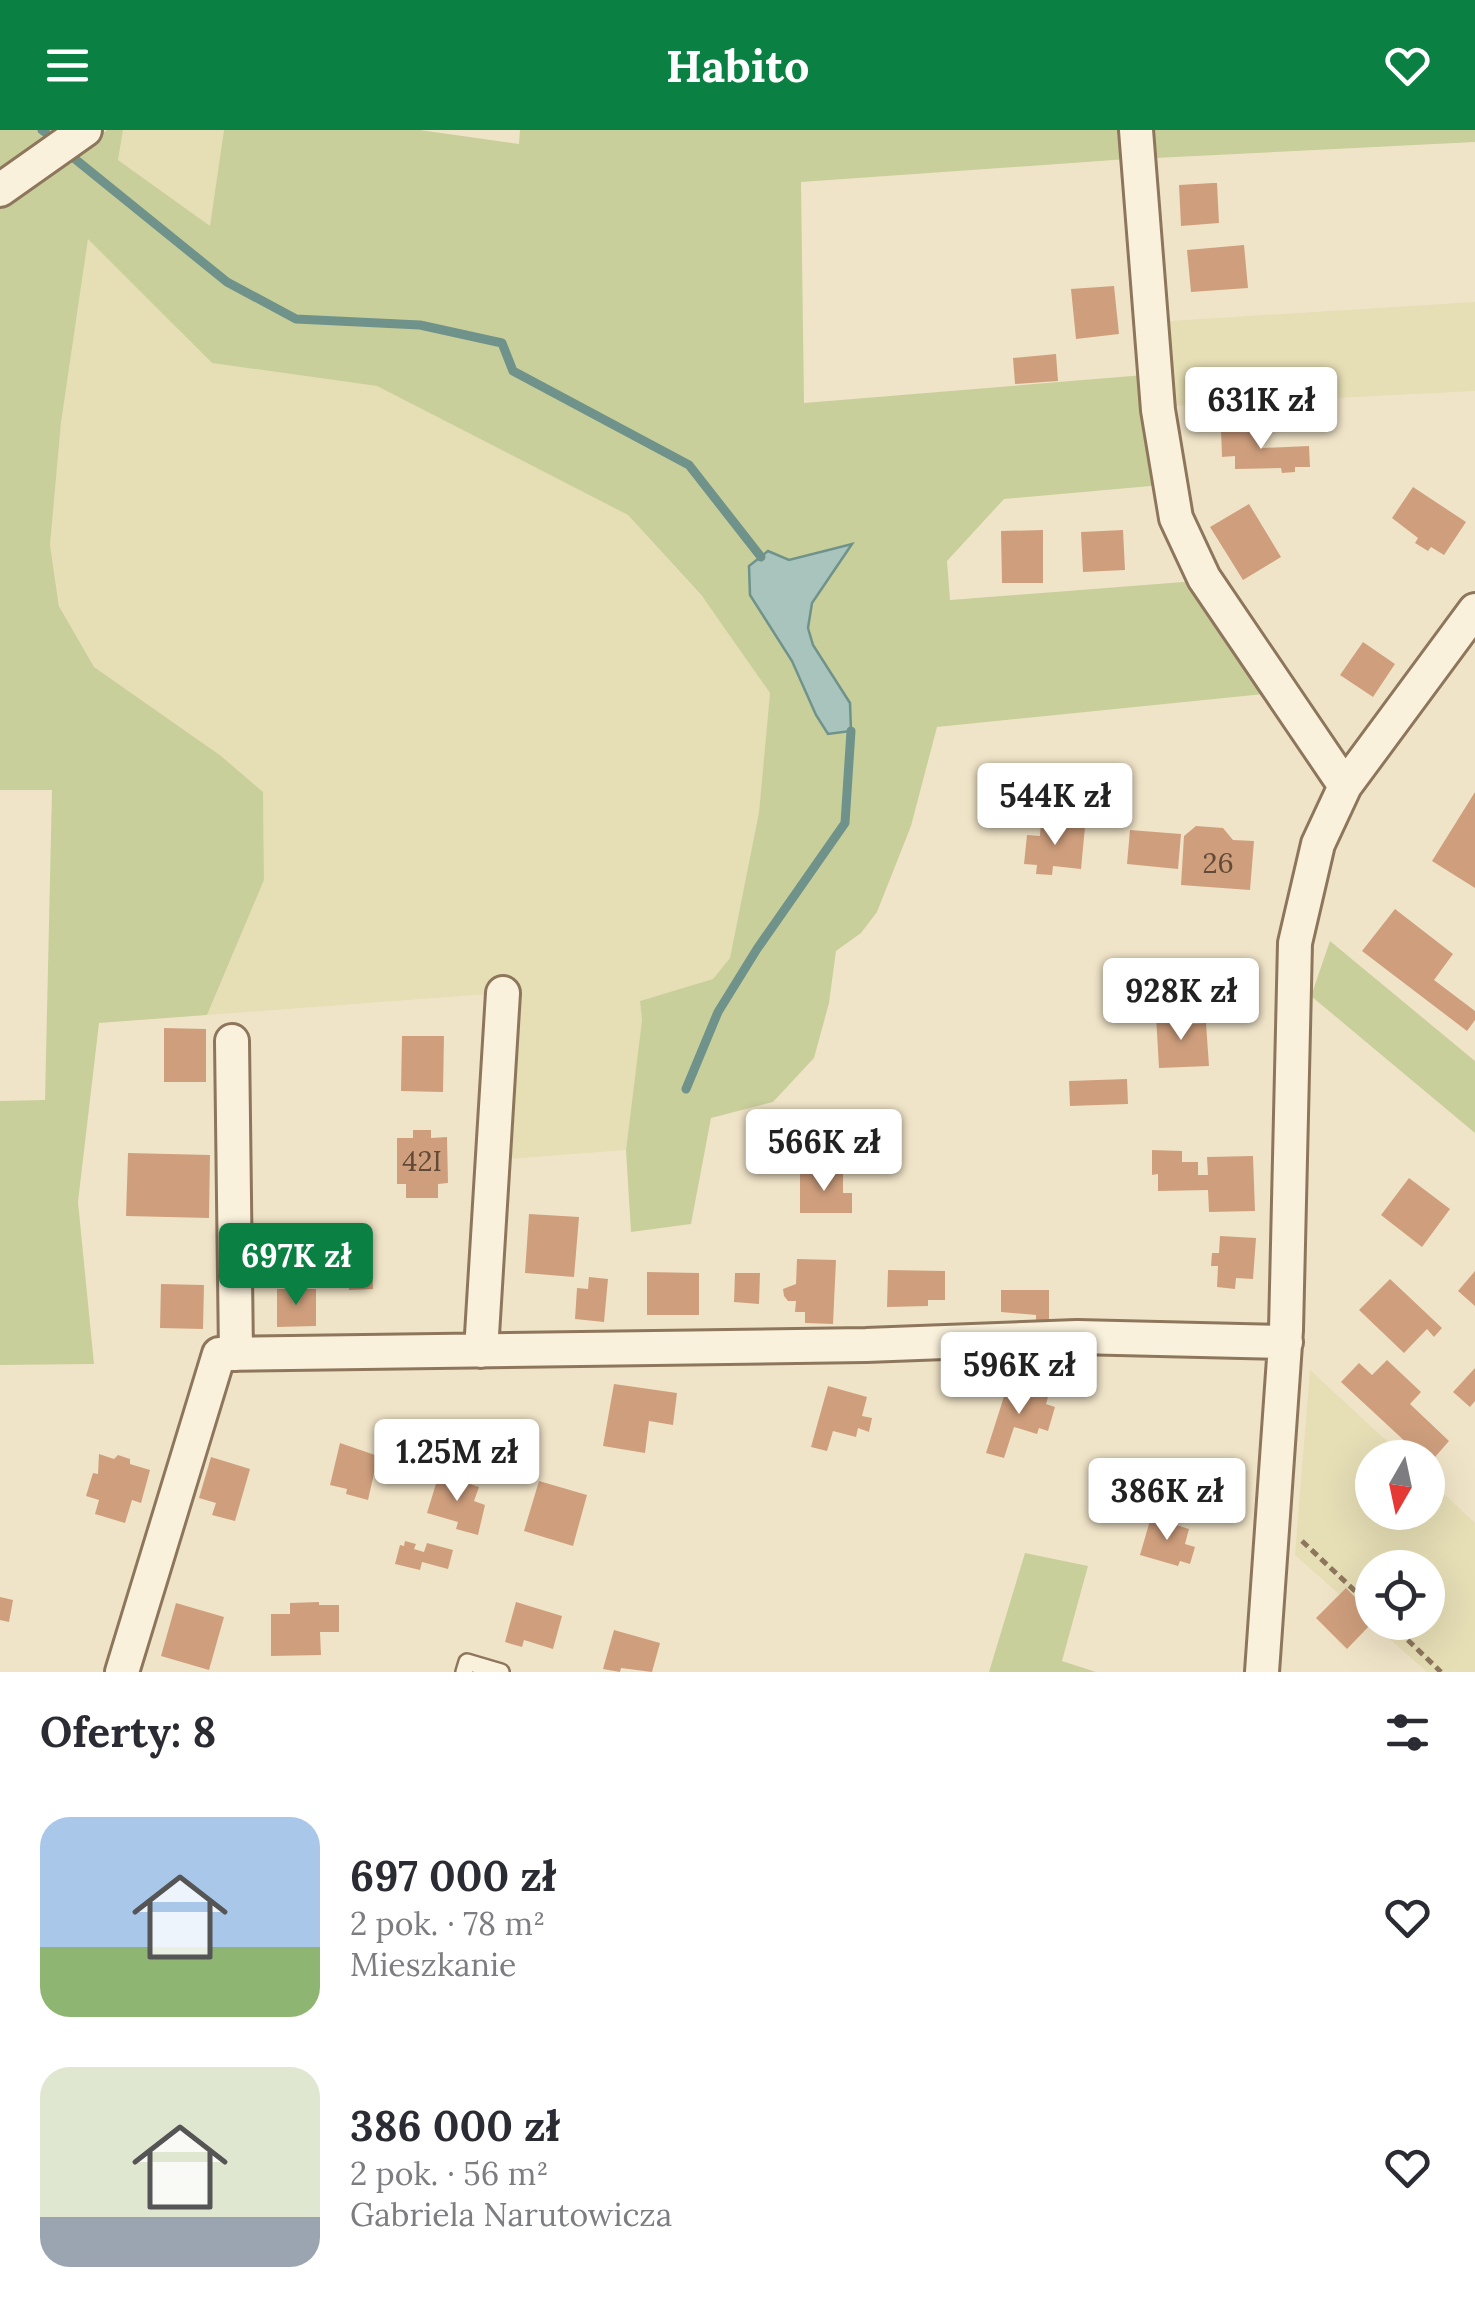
<!DOCTYPE html>
<html lang="pl">
<meta charset="utf-8">
<style>
:root{--surface:#fff;--page:#f7f7f7;--text:#2b2b33;--muted:#7c7c81;--accent:#0b8043}
body{margin:0;font-family:Lora,serif;background:var(--page);color:var(--text);height:100vh;display:flex;flex-direction:column;font-size:38px;white-space:nowrap}
*{box-sizing:border-box;margin:0}
p{font-size:32px;color:var(--muted)}
.icon{flex:none;width:55px;height:55px;fill:none;stroke:currentColor;stroke-width:2;stroke-linecap:round;stroke-linejoin:round}
.map{position:relative;height:1542px;overflow:hidden}
.sheet{display:flex;flex-direction:column;background:var(--surface);flex:1}
.sheet>*{flex:none}
.needle{width:65px;rotate:189deg}
.buttons{position:absolute;left:1355px;top:1310px;display:grid;gap:20px}
.buttons a{display:grid;place-items:center;width:90px;height:90px;border-radius:50%;background:var(--surface);box-shadow:0 10px 40px #0002;font-size:50px}
.price{position:absolute;translate:-50% -85px;padding:0 22px;border-radius:10px;background:#fff;color:#222;font-size:32px;line-height:65px;filter:drop-shadow(0 2px 5px #0008)}
.price::after{content:'';position:absolute;left:50%;top:60px;width:30px;height:22px;margin-left:-15px;background:inherit;clip-path:polygon(0 0,100% 0,50% 100%)}
.price.selected{background:var(--accent);color:#fff}
ul{padding:0;list-style:none}
li{display:flex;align-items:center;gap:30px;height:250px;padding:0 40px}
li span{display:grid;place-items:center;flex:none;width:280px;height:200px;border-radius:30px;color:#555}
li>.icon{margin-inline-start:auto}
span .icon{width:120px;height:120px;fill:#fffc;stroke-width:1}
li b{font-size:42px}
h2{display:flex;justify-content:space-between;align-items:center;height:120px;padding:0 40px;font-size:42px}
header{display:flex;justify-content:space-between;align-items:center;height:130px;padding:0 40px;background:var(--accent);color:#fff;font-size:45px;font-weight:800}
.map>svg:first-child{display:block}
</style>
<header><svg class="icon" aria-label="menu" viewBox="0 0 24 24"><path d="M4 6h16M4 12h16M4 18h16"/></svg>Habito<svg class="icon" aria-label="heart" viewBox="0 0 24 24"><path d="M12 20l-8-8c-3-5 5-10 8-4 3-6 11-1 8 4z"/></svg></header>
<div class="map">
<svg width="1475" height="1542" viewBox="0 0 1475 1542">
<rect width="100%" height="100%" fill="#f0e4c8"/>
<!-- farmland -->
<path fill="#e6deb5" fill-rule="evenodd" d="M123,0H224L211,97L118,30Z
M88,108L212,233L377,256L628,385L709,475L770,563L759,682L730,828L713,849L640,871L642,890L626,1020L494,1030L502,863L207,885L264,750L263,662L220,626L94,537L60,477L50,415L61,293Z
M1475,172V261L1173,276L1169,191Z
M1310,1240L1404,1327L1372,1328V1382H1428V1349L1475,1393V1542H1427L1295,1425ZM1372,1438H1428V1492H1372Z"/>
<!-- green -->
<path fill="#c9cf9b" d="M0,0H60L0,44Z
M107,0H123L118,30L210,96L224,0H420L519,14L520,0H1126L1128,29L801,52L804,273L1144,245L1162,355L1004,369L947,431L950,470L1196,451L1264,564L937,597L911,696L877,782L861,803L836,821L829,873L814,928L773,972L711,988L691,1094L631,1102L626,1020L642,890L640,871L713,849L730,828L759,682L770,563L702,466L628,385L377,256L212,233L88,109L61,293L50,415L59,476L94,537L221,626L263,662L264,750L207,885L99,893L78,1072L94,1234L0,1235V971L45,970L52,660H0V76Z
M1153,0H1475V12L1155,28Z
M1330,811L1475,931V1003L1311,866Z
M1025,1423L1088,1436L1062,1531L1096,1542H989Z"/>
<!-- water -->
<path fill="#a9c4bc" stroke="#6f938a" stroke-width="2.5" d="M852,414L812,473L808,498L813,515L850,573L851,601L828,604L816,585L792,531L750,465L749,436L768,421L789,430Z"/>
<g fill="none" stroke-linecap="round" stroke-linejoin="round">
<!-- stream -->
<path stroke="#6f938a" stroke-width="9" d="M42,0L46,3
M75,29L227,152L296,189L420,195L502,213L513,241L689,335L761,427
M686,959L718,882L757,819L845,693L851,601"/>
</g>
<!-- building -->
<path fill="#cf9f7d" d="M1213,53H1217L1219,93L1181,96L1179,55Z
M1244,115L1248,158L1191,162L1187,120Z
M1114,156L1119,204L1076,209L1071,159Z
M1056,224L1058,251L1015,254L1013,228Z
M1262,299V318L1309,316L1310,337H1295V342L1282,343L1281,338L1235,339V326L1222,327L1221,300Z
M1413,357L1466,392L1444,425L1431,417L1428,421L1415,413L1418,408L1392,388Z
M1249,374L1281,427L1243,450L1210,397Z
M1043,400V453H1002L1001,401Z
M1123,400L1125,440L1083,442L1081,402Z
M1363,512L1395,534L1373,567L1340,545Z
M1475,662V758L1432,731Z
M1041,693L1085,697L1081,739L1053,736L1052,745L1036,744L1037,735L1024,734L1027,705L1040,706Z
M1196,696L1223,698L1233,710L1254,711L1250,760L1181,755L1184,706Z
M1130,700L1181,704L1178,739L1127,734Z
M1395,779L1453,824L1434,850L1475,881V890L1467,901L1362,821Z
M1183,884V894L1206,893L1209,936L1159,938L1156,885Z
M164,898L206,899V952H164Z
M402,906H444L443,962L401,961Z
M1127,949L1128,974L1070,976L1069,951Z
M413,1000H431V1008L447,1007L448,1053L438,1054V1068H406V1054H397V1008H413Z
M1152,1020L1182,1021V1032H1198V1045H1208L1207,1027L1253,1026L1255,1081L1209,1082L1208,1060L1158,1061V1044L1152,1045Z
M128,1023L210,1025L209,1088L126,1086Z
M800,1044H843V1063H852V1083H800Z
M1409,1048L1450,1079L1422,1117L1381,1085Z
M529,1084L579,1087L574,1147L525,1143Z
M1220,1106L1256,1108L1253,1149L1236,1148L1235,1159L1217,1157L1218,1136H1211L1212,1123H1219Z
M348,1128H372L373,1159L349,1160Z
M797,1129L836,1130L833,1194L805,1193V1182H795L796,1171H788L784,1166L783,1159L796,1154Z
M888,1140L945,1141V1170H928V1176L887,1177Z
M1475,1141V1176L1458,1161Z
M647,1142L699,1143V1185H647Z
M735,1143H760L759,1174L734,1172Z
M589,1147L608,1149L604,1192L575,1189L577,1158L588,1159Z
M1390,1149L1442,1198L1434,1207L1427,1199L1404,1223L1359,1180Z
M161,1154L204,1155L203,1199L160,1198Z
M277,1159H316V1196L277,1197Z
M1001,1160H1049V1193H1036V1185L1001,1182Z
M1387,1230L1421,1262L1410,1274L1449,1311L1428,1335V1328H1423L1341,1252L1359,1233L1372,1245Z
M1475,1238V1271L1470,1277L1453,1262Z
M614,1254L677,1263L673,1295L649,1291L645,1323L603,1316Z
M1008,1254L1048,1267L1046,1274L1055,1277L1048,1301L1039,1298L1037,1304L1014,1297L1004,1328L986,1323Z
M828,1256L867,1267L862,1286L872,1288L869,1302L858,1298L856,1307L833,1301L827,1321L811,1317Z
M450,1294L501,1308L490,1348L440,1334Z
M340,1313L378,1326L368,1370L346,1364L347,1359L330,1355Z
M99,1324L114,1329L118,1325L130,1329V1334L150,1340L141,1373L132,1370L125,1393L95,1384L99,1370L86,1366L93,1343L98,1344Z
M211,1327L250,1339L235,1391L212,1385L216,1373L199,1368Z
M439,1344L479,1357L474,1371L485,1375L478,1405L456,1399L458,1392L427,1383Z
M539,1351L587,1365L573,1416L524,1401Z
M1151,1387L1189,1399L1185,1414L1195,1417L1190,1434L1180,1431L1178,1436L1140,1425Z
M405,1411L416,1414L414,1419L424,1422L427,1413L453,1420L448,1439L422,1432L420,1440L395,1434L400,1415L404,1416Z
M1346,1458L1372,1484V1493L1347,1519L1316,1488Z
M0,1467L13,1470L9,1492L0,1490Z
M319,1472V1475H339V1502H320L321,1525L271,1526V1484H290V1473Z
M516,1472L562,1486L553,1519L524,1510L522,1517L505,1512Z
M176,1473L224,1487L209,1540L161,1526Z
M614,1500L660,1513L652,1542L621,1538L620,1542L603,1539Z"/>
<g fill="none" stroke-linecap="round" stroke-linejoin="round">
<defs>
<path id="service" d="M464,1542L467,1532L501,1542"/>
<path id="minor" d="M1136,0L1158,280L1176,388L1204,448L1345,656
M0,60L85,0
M232,911L236,1224
M481,1221L503,863
M122,1542L219,1224L866,1215L1077,1207L1286,1212
M1262,1542L1286,1200L1295,813L1318,714L1345,656L1475,480"/>
</defs>
<!-- service casing -->
<use href="#service" stroke="#8d765c" stroke-width="20"/>
<!-- minor casing -->
<use href="#minor" stroke="#8d765c" stroke-width="38"/>
<!-- path -->
<path stroke="#8d765c" stroke-width="5" stroke-dasharray="8 5" stroke-linecap="butt" d="M1302,1411L1372,1477
M1389,1492L1441,1542"/>
<!-- service -->
<use href="#service" stroke="#faf1dc" stroke-width="15"/>
<!-- minor -->
<use href="#minor" stroke="#faf1dc" stroke-width="32"/>
</g>
<g text-anchor="middle" dominant-baseline="central" stroke-width="10" stroke-linejoin="round" paint-order="stroke">
<!-- number labels -->
<g font-size="28" fill="#624a37">
<text x="1218" y="733">26</text>
<text x="422" y="1031">42I</text>
</g>
</g>
</svg>
<div class="buttons">
<a><svg class="needle" viewBox="-14 -14 28 28"><path d="M0-13l5 13h-10z" fill="#e53935"/><path d="M0 13l5-13h-10z" fill="#7c7c81"/></svg></a>
<a><svg class="icon" aria-label="locate" viewBox="0 0 24 24"><circle cx="12" cy="12" r="6"/><path d="M12 2v4M12 18v4M2 12h4M18 12h4"/></svg></a>
</div>
<b class="price" style="left:1261px;top:322px">631K zł</b>
<b class="price" style="left:1055px;top:718px">544K zł</b>
<b class="price" style="left:1181px;top:913px">928K zł</b>
<b class="price" style="left:824px;top:1064px">566K zł</b>
<b class="price selected" style="left:296px;top:1178px">697K zł</b>
<b class="price" style="left:1019px;top:1287px">596K zł</b>
<b class="price" style="left:457px;top:1374px">1.25M zł</b>
<b class="price" style="left:1167px;top:1413px">386K zł</b>
</div>
<section class="sheet">
<h2>Oferty: 8<svg class="icon" aria-label="filters" viewBox="0 0 24 24"><path d="M4 7h16M4 17h16"/><circle cx="9" cy="7" r="2"/><circle cx="15" cy="17" r="2"/></svg></h2>
<ul>
<li><span style="background:linear-gradient(#a9c7e8 65%,#8fb573 0)"><svg class="icon" aria-label="home" viewBox="0 0 24 24"><path d="M3 11l9-7 9 7M6 9v11h12V9"/></svg></span><div><b>697 000 zł</b><p>2 pok. · 78 m²</p><p>Mieszkanie</p></div><svg class="icon" aria-label="heart" viewBox="0 0 24 24"><path d="M12 20l-8-8c-3-5 5-10 8-4 3-6 11-1 8 4z"/></svg></li>
<li><span style="background:linear-gradient(#dfe7d0 75%,#9aa5b1 0)"><svg class="icon" aria-label="home" viewBox="0 0 24 24"><path d="M3 11l9-7 9 7M6 9v11h12V9"/></svg></span><div><b>386 000 zł</b><p>2 pok. · 56 m²</p><p>Gabriela Narutowicza</p></div><svg class="icon" aria-label="heart" viewBox="0 0 24 24"><path d="M12 20l-8-8c-3-5 5-10 8-4 3-6 11-1 8 4z"/></svg></li>
</ul>
</section>
